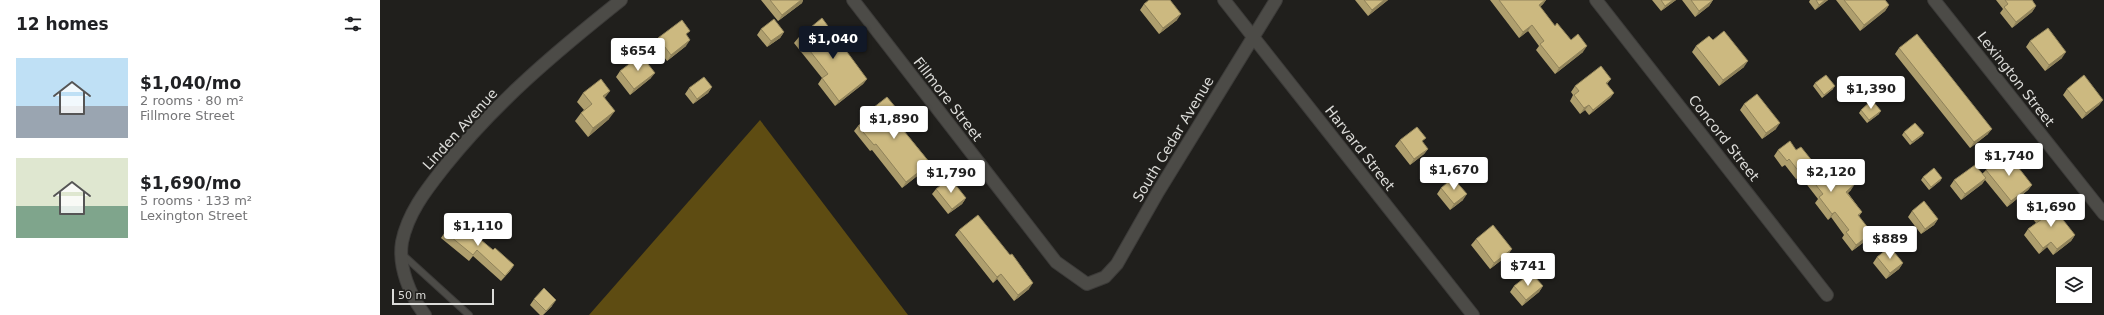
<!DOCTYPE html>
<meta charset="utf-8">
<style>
:root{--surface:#fff;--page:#f2f2f2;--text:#202124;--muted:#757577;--accent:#111827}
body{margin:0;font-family:"DejaVu Sans",sans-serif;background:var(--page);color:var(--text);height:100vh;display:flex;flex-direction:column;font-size:15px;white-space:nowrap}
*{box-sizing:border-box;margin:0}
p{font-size:13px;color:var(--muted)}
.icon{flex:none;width:22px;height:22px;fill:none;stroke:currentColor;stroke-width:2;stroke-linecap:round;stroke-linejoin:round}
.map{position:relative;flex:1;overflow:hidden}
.panel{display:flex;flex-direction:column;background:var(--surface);width:380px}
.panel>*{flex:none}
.controls{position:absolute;left:1676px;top:267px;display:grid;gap:8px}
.controls a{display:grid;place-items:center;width:36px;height:36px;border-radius:0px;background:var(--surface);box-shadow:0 1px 3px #0004;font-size:20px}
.scale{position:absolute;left:12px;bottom:10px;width:102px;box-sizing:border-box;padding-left:4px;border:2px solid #dbdbd8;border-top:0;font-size:11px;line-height:14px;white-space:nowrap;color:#dbdbd8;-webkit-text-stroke:3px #201f1c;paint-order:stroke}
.price{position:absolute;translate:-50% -34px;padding:0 9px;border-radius:4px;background:#fff;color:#222;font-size:13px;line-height:26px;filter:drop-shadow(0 1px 2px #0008)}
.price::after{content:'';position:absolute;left:50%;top:24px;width:12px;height:9px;margin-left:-6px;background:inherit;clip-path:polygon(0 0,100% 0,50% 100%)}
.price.on{background:var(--accent);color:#fff}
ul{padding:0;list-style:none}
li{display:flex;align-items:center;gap:12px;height:100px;padding:0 16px}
li span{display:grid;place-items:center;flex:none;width:112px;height:80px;border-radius:0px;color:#555}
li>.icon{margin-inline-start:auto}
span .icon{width:48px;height:48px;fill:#fffc;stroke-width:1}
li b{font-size:17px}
h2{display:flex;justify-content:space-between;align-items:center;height:48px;padding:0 16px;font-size:17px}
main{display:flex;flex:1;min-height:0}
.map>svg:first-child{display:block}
</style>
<main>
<section class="panel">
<h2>12 homes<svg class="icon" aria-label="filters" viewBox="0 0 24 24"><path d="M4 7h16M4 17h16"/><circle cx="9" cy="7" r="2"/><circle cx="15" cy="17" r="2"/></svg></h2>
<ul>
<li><span style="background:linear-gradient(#bfe0f5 60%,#9aa5b1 0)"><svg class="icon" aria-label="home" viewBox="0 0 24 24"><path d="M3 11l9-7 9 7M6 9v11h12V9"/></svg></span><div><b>$1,040/mo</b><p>2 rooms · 80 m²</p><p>Fillmore Street</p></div></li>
<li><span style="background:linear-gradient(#dfe7d0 60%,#7fa58c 0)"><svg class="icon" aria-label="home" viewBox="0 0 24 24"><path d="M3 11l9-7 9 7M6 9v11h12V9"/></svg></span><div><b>$1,690/mo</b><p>5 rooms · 133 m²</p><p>Lexington Street</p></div></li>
</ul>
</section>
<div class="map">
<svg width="1724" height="315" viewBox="0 0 1724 315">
<rect width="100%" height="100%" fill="#201f1c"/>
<!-- forest -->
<path fill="#5e4c12" d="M380,120L528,315H209Z"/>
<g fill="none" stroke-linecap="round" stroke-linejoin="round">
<defs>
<path id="service" d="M22,254L89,315"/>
<path id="minor" d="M473,0L676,262L707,284L725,277L737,264L778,192L896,0
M844,0L1093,315
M1216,0L1447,295
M1554,0L1724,214
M45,315C30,296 18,267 22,242C28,212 47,189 65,166C116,102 177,51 241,0"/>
</defs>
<!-- service casing -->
<use href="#service" stroke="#3c3b39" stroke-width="8"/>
<!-- minor casing -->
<use href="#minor" stroke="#3c3b39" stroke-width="14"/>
<!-- service -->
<use href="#service" stroke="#4c4b47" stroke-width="6"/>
<!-- minor -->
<use href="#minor" stroke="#4c4b47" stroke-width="12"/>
</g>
<!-- wall -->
<path fill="#af9f6e" d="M381,0H423L422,3L398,21Z
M975,0H1008L988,16Z
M1110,0H1166L1163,4L1160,7L1175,26L1203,52L1175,74L1156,50L1159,46L1148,31L1139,38Z
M1272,0H1296L1281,11Z
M1302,0H1333L1329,6L1315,17Z
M1430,0H1448L1435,10L1429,2Z
M1456,0H1505L1509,5L1505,11L1480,31Z
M1616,0H1652L1656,6L1652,12L1632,28L1620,13L1623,9Z
M764,4L797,20L779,34L760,10Z
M381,29L404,32L400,38L387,47L377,35Z
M307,36L306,46L287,61L274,44L278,38Z
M419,37L487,79L483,84L455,106L438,84L442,78L414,43Z
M1333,40L1364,67L1339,86L1312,52L1316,46Z
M1650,41L1682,58L1665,71L1646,47Z
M1519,48L1608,134L1590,148L1515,54Z
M240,71L271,78L250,95L236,77Z
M1231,79L1227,84L1234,93L1230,98L1209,115L1205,110L1200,114L1190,101L1193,95L1191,92L1195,86Z
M1435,83L1453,89L1442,98L1433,86Z
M332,87L328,93L313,104L305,94L309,88Z
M1687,89L1723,100L1719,105L1702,119L1683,95Z
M203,93L225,98L229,119L208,137L195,121L201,113L204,110L197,102Z
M1364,104L1396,129L1382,139L1360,110Z
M493,108L526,120L521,127L550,163L546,169L522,188L492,150L490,151L474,131L478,126L490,116L489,114Z
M1481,110L1499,114L1487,123L1479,113Z
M1524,132L1544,133L1542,136L1530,145L1522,135Z
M1020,140L1048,149L1044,154L1030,165L1015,146Z
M1398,150H1416L1453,187L1471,190L1468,193L1482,212L1479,216L1488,239L1472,251L1462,238L1464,235L1451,217L1448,220L1435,203L1438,199L1421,177L1416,179L1405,165L1402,167L1394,156Z
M1606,170L1652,185L1648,190L1627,207L1605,180L1602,184L1581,200L1570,186L1574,180L1602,174Z
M1543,177L1562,178L1560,181L1549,190L1541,180Z
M1061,188L1083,200L1070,210L1057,194Z
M556,189L586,198L582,204L568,214L552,194Z
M1532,211L1558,219L1554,225L1541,234L1528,217Z
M1656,212L1695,235L1691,241L1673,255L1667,247L1659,254L1644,235L1648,229L1656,223L1652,218Z
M579,230L649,289L634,301L617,279L613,283L575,235Z
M65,232L113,250L134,265L130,271L121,281L93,256L89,261L61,238Z
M1096,239L1128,255L1110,269L1091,245Z
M1497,257L1523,263L1519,269L1506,279L1493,263Z
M1151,281L1163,286L1159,292L1142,306L1130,292L1134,286Z
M154,299L172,306L163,315H160L150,305Z"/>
<!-- shaded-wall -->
<path fill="#8f825a" d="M421,0H423L422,3L398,21L402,15Z
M1004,0H1008L988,16L992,10Z
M1165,0H1166L1163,4L1155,11L1159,5Z
M1293,0H1296L1281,11L1285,6Z
M1333,0L1329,6L1315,17L1319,11Z
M1445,0H1448L1435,10L1439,5Z
M1509,5L1505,11L1480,31L1484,25Z
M1656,6L1652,12L1632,28L1636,22Z
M801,14L797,20L779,34L783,28Z
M1152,25L1148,31L1139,38L1143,32Z
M404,32L400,38L387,47L391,41Z
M310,40L306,46L287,61L291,55Z
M1207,46L1203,52L1175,74L1179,68Z
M1686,52L1682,58L1665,71L1669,65Z
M1368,61L1364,67L1339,86L1343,80Z
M275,73L271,78L250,95L254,89Z
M487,79L483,84L455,106L459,101Z
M1455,86L1453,89L1442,98L1444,95Z
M332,87L328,93L313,104L317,99Z
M230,91L224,99L223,96Z
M1234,93L1230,98L1209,115L1213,110Z
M1723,100L1719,105L1702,119L1706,113Z
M1209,105L1205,110L1200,114L1204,108Z
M235,111L229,119L208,137L213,128Z
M1501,111L1499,114L1487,123L1489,120Z
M526,120L522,126L515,131L519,125Z
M1400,123L1396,129L1382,139L1386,133Z
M1612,129L1608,134L1590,148L1594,142Z
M1544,133L1542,136L1530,145L1532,142Z
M1048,149L1044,154L1030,165L1034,159Z
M550,163L546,169L522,188L526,182Z
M1425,171L1421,177L1416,179L1420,173Z
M1562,178L1560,181L1549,190L1551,187Z
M1606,178L1602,184L1581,200L1585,194Z
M1475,184L1471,190L1462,197L1466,192Z
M1652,185L1648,190L1627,207L1631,201Z
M1087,194L1083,200L1070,210L1074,204Z
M586,198L582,204L568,214L572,209Z
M1455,212L1451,217L1448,220L1452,214Z
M1558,219L1554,225L1541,234L1545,229Z
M1492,233L1488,239L1472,251L1476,245Z
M1695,235L1691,241L1673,255L1677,249Z
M1671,242L1667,247L1659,254L1663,248Z
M1132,249L1128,255L1110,269L1114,263Z
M1523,263L1519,269L1506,279L1510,273Z
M134,265L130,271L121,281L125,276Z
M621,274L617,279L613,283L617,277Z
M653,283L649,289L634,301L638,295Z
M1163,286L1159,292L1142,306L1146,300Z
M176,300L172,306L163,315L166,311Z"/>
<!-- building -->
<path fill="#ccb980" stroke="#8f825a" d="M390,0H421L402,15Z
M769,0H790L801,14L783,28L764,4Z
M984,0H1004L992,10Z
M1119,0H1165L1159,5L1175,26L1177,23L1191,40L1198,34L1207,46L1179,68L1160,44L1164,41L1152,25L1143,32Z
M1281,0H1293L1285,6Z
M1311,0H1333L1319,11Z
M1436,0H1445L1439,5Z
M1464,0H1505L1509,5L1484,25Z
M1625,0H1652L1656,6L1636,22L1624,7L1628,4Z
M442,18L487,79L459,101L442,78L448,74L419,37Z
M394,19L404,32L391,41L381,29Z
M302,20L310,31L306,34L310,40L291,55L278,38Z
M1668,28L1686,52L1669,65L1650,41Z
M1344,31L1368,61L1343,80L1316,46L1329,36L1333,40Z
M1537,34L1612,129L1594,142L1519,48Z
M261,55L275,73L254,89L240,71Z
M1221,66L1231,79L1226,83L1234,93L1213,110L1209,105L1204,108L1194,95L1199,91L1195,86Z
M1446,75L1455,86L1444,95L1435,83Z
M1704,75L1723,100L1706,113L1687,89Z
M324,77L332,87L317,99L309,88Z
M221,79L230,91L223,96L235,111L213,128L201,113L212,104L203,93Z
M1377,94L1400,123L1386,133L1364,104Z
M507,97L526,120L519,125L550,163L526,182L496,144L494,145L478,126L496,112L493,108Z
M1492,100L1501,111L1489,120L1481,110Z
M1535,123L1544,133L1532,142L1524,132Z
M1037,127L1046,138L1042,141L1048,149L1034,159L1020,140Z
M1410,141L1416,150L1421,147L1453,187L1468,175L1475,184L1466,192L1482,212L1478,215L1492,233L1476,245L1466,232L1469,230L1455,212L1452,214L1439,197L1443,194L1425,171L1420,173L1409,159L1407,161L1398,150Z
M1627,153L1652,185L1631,201L1606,170Z
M1595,165L1606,178L1585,194L1574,180Z
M1554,168L1562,178L1551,187L1543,177Z
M570,178L586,198L572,209L556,189Z
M1073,178L1087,194L1074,204L1061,188Z
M1544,201L1558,219L1545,229L1532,211Z
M1669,202L1695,235L1677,249L1671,242L1663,248L1648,229L1662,219L1656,212Z
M598,215L630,255L632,254L653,283L638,295L621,274L617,277L579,230Z
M76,219L113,250L115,248L134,265L125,276L97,250L93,255L65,232Z
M1113,225L1132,249L1114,263L1096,239Z
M1510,247L1523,263L1510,273L1497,257Z
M1147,276L1151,281L1155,277L1163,286L1146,300L1134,286Z
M164,288L176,300L166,311L154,299Z"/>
<g text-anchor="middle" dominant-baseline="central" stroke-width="4" stroke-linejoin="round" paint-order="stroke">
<!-- street labels -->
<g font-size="14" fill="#dbdbd8" stroke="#201f1c">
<text transform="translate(1636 79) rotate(52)">Lexington Street</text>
<text transform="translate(568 99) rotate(52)">Fillmore Street</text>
<text transform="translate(80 129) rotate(-48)">Linden Avenue</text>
<text transform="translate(1344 138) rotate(52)">Concord Street</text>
<text transform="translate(793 139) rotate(-59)">South Cedar Avenue</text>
<text transform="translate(980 148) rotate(52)">Harvard Street</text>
</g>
</g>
</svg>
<div class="controls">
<a><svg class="icon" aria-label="layers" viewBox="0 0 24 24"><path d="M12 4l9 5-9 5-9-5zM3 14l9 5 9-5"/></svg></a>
</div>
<div class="scale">50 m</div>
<b class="price on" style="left:453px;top:60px">$1,040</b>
<b class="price" style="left:258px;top:72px">$654</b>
<b class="price" style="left:1491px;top:110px">$1,390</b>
<b class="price" style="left:514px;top:140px">$1,890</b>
<b class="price" style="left:1629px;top:177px">$1,740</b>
<b class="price" style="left:1074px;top:191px">$1,670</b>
<b class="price" style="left:1451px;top:193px">$2,120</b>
<b class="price" style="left:571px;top:194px">$1,790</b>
<b class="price" style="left:1671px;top:228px">$1,690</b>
<b class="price" style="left:98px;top:247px">$1,110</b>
<b class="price" style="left:1510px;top:260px">$889</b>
<b class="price" style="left:1148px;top:287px">$741</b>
</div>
</main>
